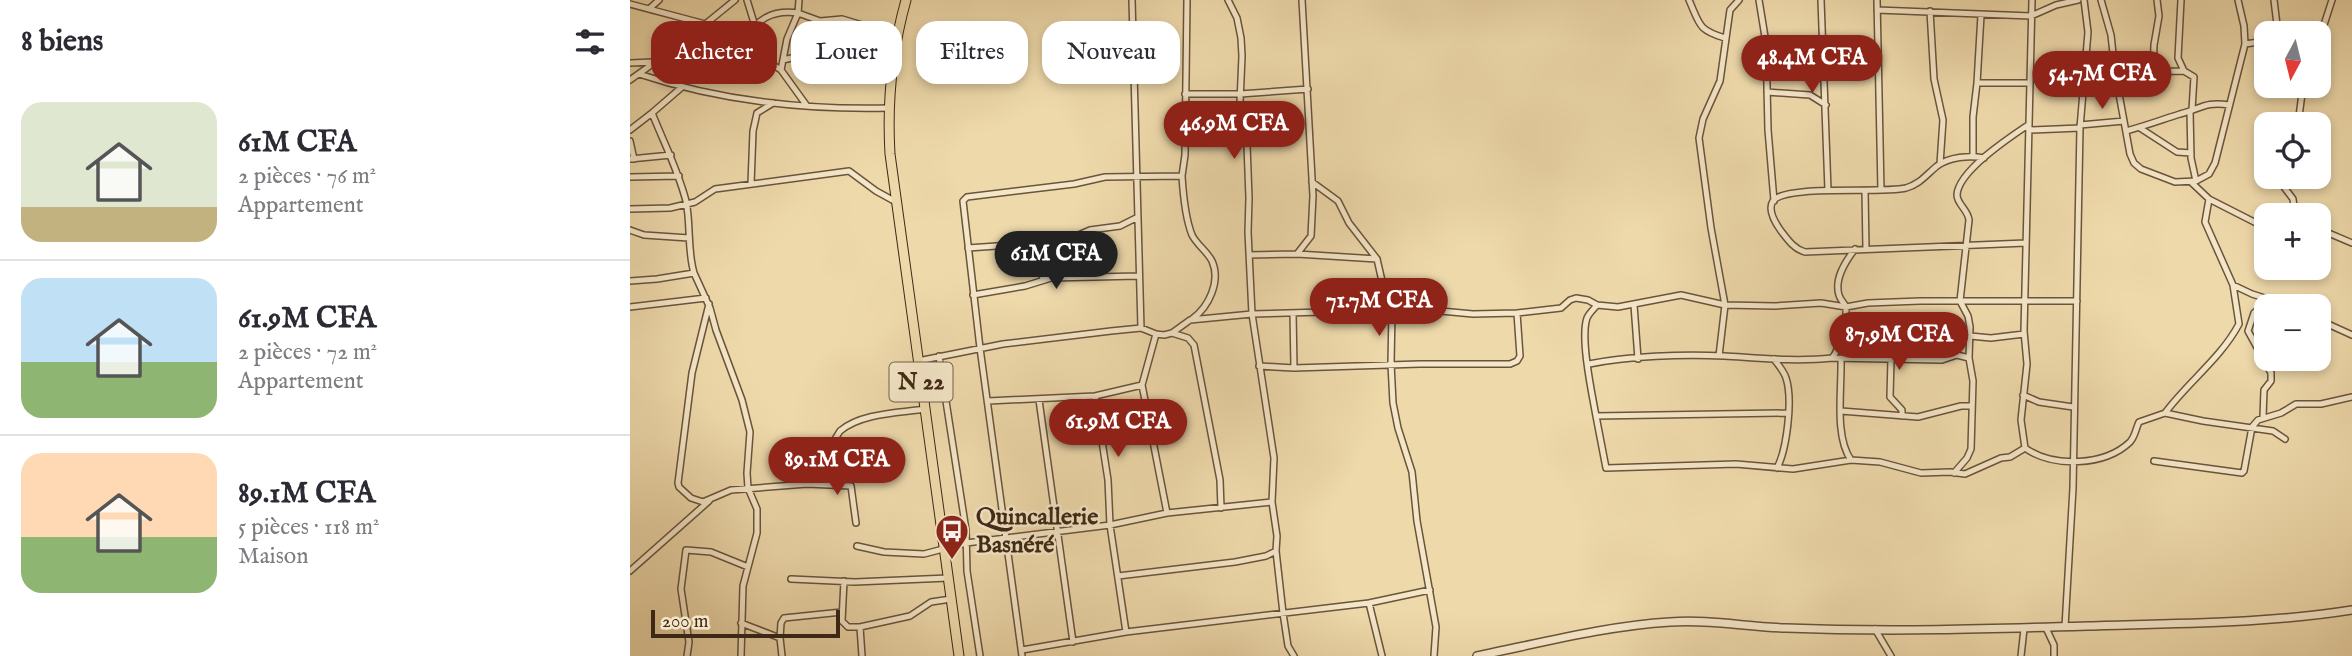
<!DOCTYPE html>
<html lang="fr">
<meta charset="utf-8">
<style>
:root{--surface:#fff;--page:#f7f7f7;--text:#2b2b33;--muted:#7c7c81;--line:#e1e1e2;--accent:#8f2418}
body{margin:0;font-family:"IM FELL English",serif;background:var(--page);color:var(--text);height:100vh;display:flex;flex-direction:column;font-size:26px;white-space:nowrap}
*{box-sizing:border-box;margin:0}
p{font-size:23px;color:var(--muted)}
.icon{flex:none;width:38px;height:38px;fill:none;stroke:currentColor;stroke-width:2;stroke-linecap:round;stroke-linejoin:round}
.map{position:relative;flex:1;overflow:hidden}
.side{display:flex;flex-direction:column;background:var(--surface);width:630px}
.side>*{flex:none}
.banner{position:absolute;left:21px;top:21px;width:665px;height:63px;display:flex;gap:14px}
.needle{width:46px;rotate:187deg}
.controls{position:absolute;left:1624px;top:21px;display:grid;gap:14px}
.controls a{display:grid;place-items:center;width:77px;height:77px;border-radius:14px;background:var(--surface);box-shadow:0 4px 10px #0003;font-size:35px}
.scale{position:absolute;left:21px;bottom:18px;width:189px;box-sizing:border-box;padding-left:7px;border:4px solid #3e2816;border-top:0;font-size:19px;line-height:24px;white-space:nowrap;color:#3e2816;-webkit-text-stroke:5px #f4e6c8;paint-order:stroke}
.price{position:absolute;translate:-50% -60px;padding:0 16px;border-radius:24px;background:var(--accent);color:#fff;font-size:23px;line-height:46px;filter:drop-shadow(0 2px 4px #0008)}
.price::after{content:'';position:absolute;left:50%;top:42px;width:21px;height:16px;margin-left:-10px;background:inherit;clip-path:polygon(0 0,100% 0,50% 100%)}
.price.current{background:#222;color:#fff}
ul{padding:0;list-style:none}
li{display:flex;align-items:center;gap:21px;height:175px;padding:0 21px}
li+li{border-top:2px solid var(--line)}
li span{display:grid;place-items:center;flex:none;width:196px;height:140px;border-radius:21px;color:#555}
li>.icon{margin-inline-start:auto}
span .icon{width:84px;height:84px;fill:#fffc;stroke-width:1}
li b{font-size:30px}
h2{display:flex;justify-content:space-between;align-items:center;height:84px;padding:0 21px;font-size:30px}
.pill{padding:0 24px;border-radius:21px;background:var(--surface);box-shadow:0 4px 10px #0003;font-size:24px;line-height:63px}
.pill.current{background:var(--accent);color:#fff}
main{display:flex;flex:1;min-height:0}
.map>svg:first-child{display:block}
</style>
<main>
<section class="side">
<h2>8 biens<svg class="icon" aria-label="filters" viewBox="0 0 24 24"><path d="M4 7h16M4 17h16"/><circle cx="9" cy="7" r="2"/><circle cx="15" cy="17" r="2"/></svg></h2>
<ul>
<li><span style="background:linear-gradient(#dfe7d0 75%,#c2b280 0)"><svg class="icon" aria-label="home" viewBox="0 0 24 24"><path d="M3 11l9-7 9 7M6 9v11h12V9"/></svg></span><div><b>61M CFA</b><p>2 pièces · 76 m²</p><p>Appartement</p></div></li>
<li><span style="background:linear-gradient(#bfe0f5 60%,#8fb573 0)"><svg class="icon" aria-label="home" viewBox="0 0 24 24"><path d="M3 11l9-7 9 7M6 9v11h12V9"/></svg></span><div><b>61.9M CFA</b><p>2 pièces · 72 m²</p><p>Appartement</p></div></li>
<li><span style="background:linear-gradient(#ffd9b3 60%,#8fb573 0)"><svg class="icon" aria-label="home" viewBox="0 0 24 24"><path d="M3 11l9-7 9 7M6 9v11h12V9"/></svg></span><div><b>89.1M CFA</b><p>5 pièces · 118 m²</p><p>Maison</p></div></li>
</ul>
</section>
<div class="map">
<svg width="1722" height="656" viewBox="0 0 1722 656">
<rect width="100%" height="100%" fill="#eed9ab"/>
<filter id="stains"><feTurbulence type="fractalNoise" baseFrequency=".00286" numOctaves="4"/><feColorMatrix values="0 0 0 0 .2 0 0 0 0 .09 0 0 0 0 .02 0 0 0 .5 -.17"/></filter>
<radialGradient id="worn" r=".72"><stop offset=".6" stop-color="#630" stop-opacity="0"/><stop offset="1" stop-color="#630" stop-opacity=".3"/></radialGradient>
<g fill="none" stroke-linecap="round" stroke-linejoin="round">
<defs>
<path id="minor" d="M117,0L125,26
M169,0L168,13L190,21L212,19L232,25L265,48
M502,0L511,328
M598,0L607,18L611,38L612,56L610,102L617,145L619,198L618,232L622,314L644,458L642,502L647,536L646,551L653,613L658,646L664,656
M1059,0C1070,25 1068,30 1095,38
M1129,0L1136,43L1138,130L1144,201
M1191,0L1198,190
M1247,0L1251,190
M1402,0L1394,331L1397,364L1391,420L1395,448C1423,468 1475,466 1500,442C1505,437 1506,428 1509,422L1535,413L1573,421L1643,431L1655,439
M1471,0L1481,35L1485,72L1500,154L1504,163L1511,169L1545,182L1566,181L1579,174L1585,163L1615,44L1614,26L1608,0
M1551,0L1548,58L1554,71L1564,77L1562,110
M1644,0L1648,33
M0,4L75,24L108,42L151,70L177,106
M19,9L29,0
M1247,10L1401,16L1426,5L1448,0
M1300,11L1304,79L1313,120L1310,164
M1351,15L1347,83H1399
M1689,35L1692,31L1702,0
M108,42C128,22 138,9 168,13L157,39L151,70
M1615,44L1636,41
M1195,52H1248
M153,60L178,54L184,43L190,21
M0,63L23,62
M1523,71L1524,45L1529,16L1527,0
M1485,72L1554,71
M9,74C90,101 174,110 259,108
M0,80L52,43L105,0
M52,87L22,113C34,143 48,170 56,201C61,225 57,249 64,273
M1137,92L1180,95L1196,105
M555,94H610L678,89
M1560,111L1561,158L1566,181
M1668,124L1673,86
M1450,125L1494,121
M1510,128L1547,152L1561,153
M0,130L22,113
M1399,130L1450,128
M1496,131C1515,126 1531,120 1550,114C1570,109 1576,101 1599,105
M0,141L4,159
M1343,156V117L1347,83
M1354,158C1339,155 1319,157 1307,166C1296,175 1290,184 1276,188C1252,194 1155,184 1143,201C1137,210 1146,224 1151,231C1158,240 1164,249 1175,252L1396,243
M0,159L41,155
M552,176C553,192 556,220 562,235C567,245 577,251 582,261C591,281 579,307 562,319
M0,177L49,176
M1659,177L1654,187L1663,199L1665,215
M682,182L708,201L719,223L747,259
M1561,182L1579,199L1636,228
M121,184L123,131L127,113L143,103
M1235,191L1236,249
M0,209L40,208L65,202L85,189L219,171L246,191L266,202
M1689,229L1722,243
M0,230L14,235L59,238
M408,241L413,280
M338,248L435,241L460,230L490,226L506,218
M667,254L747,259L752,281L762,310L761,364L763,403L768,428L782,472L787,521L806,627L804,656
M619,255L667,254L681,236L683,196L672,0
M0,281L27,279L64,273L80,308L86,330L112,400L120,432L117,473L118,488L127,509V533L113,586L111,656
M1603,285L1622,294L1660,306
M343,295L395,286L421,278L508,276
M79,304L62,373L48,483L49,487L61,498L73,502L101,490L177,484L210,431C231,413 269,413 295,409
M1004,305L1008,359
M0,307L76,298
M663,313L664,368
M1689,320L1722,335
M542,333L558,338L564,345L590,480L591,508
M1340,336L1361,338L1394,334
M309,356L336,530L337,571L350,656
M1089,356L1095,305L1081,228L1069,138L1073,119L1090,81L1100,10L1109,0
M1202,358L1312,360L1327,355L1339,358
M1211,358C1212,389 1204,436 1221,460
M1144,359C1148,365 1154,371 1156,378C1163,399 1157,449 1147,468
M1261,359L1260,397L1272,410V416
M288,361L373,344L481,331L511,328L526,334L534,335L542,333L560,320L622,314L762,310H800L843,314L887,313L931,308L940,300L946,298L958,300L967,305L988,307L1051,295L1095,305L1145,306L1191,303L1216,307L1238,303L1290,301H1447
M959,364C998,356 1053,354 1094,356C1129,358 1166,362 1202,358C1209,351 1219,315 1215,305C1213,302 1210,299 1209,295C1204,279 1215,262 1225,249
M629,366L664,368L790,364H880L887,361L890,356L887,313
M1393,395L1409,402L1443,407
M409,400L443,642
M358,401L465,396L512,385L526,334
M1211,411L1288,417L1331,406H1341
M1157,413L966,416L976,468L1106,464L1163,469L1221,460L1250,462L1291,473L1320,472L1335,474L1371,458L1380,457L1395,448
M1535,413C1558,382 1591,358 1609,324L1603,285L1575,222L1579,199
M966,416C962,394 950,338 957,318C959,313 964,309 967,305
M1633,417L1634,390L1641,381V373L1618,331L1624,313L1639,300
M1524,461L1612,473L1614,471L1622,427L1628,420L1651,413L1666,404H1691L1722,397
M1324,473L1337,458L1341,449L1343,381L1339,358L1340,327L1338,316L1330,301L1339,220C1338,210 1327,204 1327,195C1328,171 1380,137 1398,125
M177,484L221,486L226,523
M537,513L642,502
M227,546L254,552L294,554L336,543L480,525L537,513L512,385
M0,571L79,501
M488,576L605,562L636,556L646,551
M161,579L225,582L318,578
M214,581L212,621L218,627H230L280,616L301,602L321,599
M739,603L752,656
M111,623L150,638L152,656
M230,627L232,656
M1435,627L1443,488L1450,128L1458,32L1454,0
M1416,628L1424,645V656
M1245,629L1261,656
M496,632L739,603L800,590
M150,638L151,623L154,618L212,612
M392,650L496,632L480,525L478,480L465,396
M57,656L59,642L51,589L56,550L81,552L118,567
M392,656L350,348L333,201L337,197L444,184L475,177L552,176L555,155L557,0
M1391,656L1394,629"/>
<path id="tertiary" d="M847,656C911,643 975,626 1040,622C1079,619 1117,627 1156,628C1257,632 1358,629 1458,626C1546,623 1635,624 1722,610"/>
<path id="primary" d="M276,0C262,50 257,103 260,154L329,656"/>
</defs>
<!-- minor casing -->
<use href="#minor" stroke="#6a543b" stroke-width="8"/>
<!-- tertiary casing -->
<use href="#tertiary" stroke="#6a543b" stroke-width="10"/>
<!-- primary casing -->
<use href="#primary" stroke="#3e2816" stroke-width="11"/>
<!-- minor -->
<use href="#minor" stroke="#f4e6c8" stroke-width="5"/>
<!-- tertiary -->
<use href="#tertiary" stroke="#f4e6c8" stroke-width="7"/>
<!-- primary -->
<use href="#primary" stroke="#eed9ab" stroke-width="9"/>
</g>
<!-- icons -->
<defs>
<symbol id="bus-pin" viewBox="-11 -11 22 30"><path d="M0 17L-7.5 6A9.5 9.5 0 1 1 7.5 6Z" fill="#8f2418" stroke="#f4e6c8"/><path d="M-5-6H5V4H4V6H2V4H-2V6H-4V4H-5ZM-3.5-4V0h7V-4ZM-3.5 1.2v1.5H-2V1.2ZM2 1.2v1.5H3.5V1.2Z" fill="#fff"/></symbol>
</defs>
<g fill-rule="evenodd">
<use href="#bus-pin" x="303" y="512" width="38" height="52"/>
</g>
<g text-anchor="middle" dominant-baseline="central" stroke-width="5" stroke-linejoin="round" paint-order="stroke">
<!-- shield labels -->
<rect fill="#f4e6c8" stroke="#75614b" stroke-width="2" x="259.5" y="362.5" width="63" height="39" rx="5"/>
<g font-size="23" font-weight="bold" fill="#3e2816">
<text x="291" y="382">N 22</text>
</g>
<!-- poi labels -->
<g font-size="24" font-weight="bold" fill="#3e2816" stroke="#f4e6c8" text-anchor="start">
<text x="346" y="517">Quincallerie<tspan x="346" dy="28">Basnéré</tspan></text>
</g>
</g>
<rect width="100%" height="100%" filter="url(#stains)"/>
<rect width="100%" height="100%" fill="url(#worn)"/>
</svg>
<div class="controls">
<a><svg class="needle" viewBox="-14 -14 28 28"><path d="M0-13l5 13h-10z" fill="#e53935"/><path d="M0 13l5-13h-10z" fill="#7c7c81"/></svg></a>
<a><svg class="icon" aria-label="locate" viewBox="0 0 24 24"><circle cx="12" cy="12" r="6"/><path d="M12 2v4M12 18v4M2 12h4M18 12h4"/></svg></a>
<a>+</a>
<a>−</a>
</div>
<div class="scale">200 m</div>
<b class="price" style="left:1182px;top:95px">48.4M CFA</b>
<b class="price" style="left:1472px;top:111px">54.7M CFA</b>
<b class="price" style="left:604px;top:161px">46.9M CFA</b>
<b class="price current" style="left:426px;top:291px">61M CFA</b>
<b class="price" style="left:749px;top:338px">71.7M CFA</b>
<b class="price" style="left:1269px;top:372px">87.9M CFA</b>
<b class="price" style="left:488px;top:459px">61.9M CFA</b>
<b class="price" style="left:207px;top:497px">89.1M CFA</b>
<div class="banner">
<a class="pill current">Acheter</a>
<a class="pill">Louer</a>
<a class="pill">Filtres</a>
<a class="pill">Nouveau</a>
</div>
</div>
</main>
